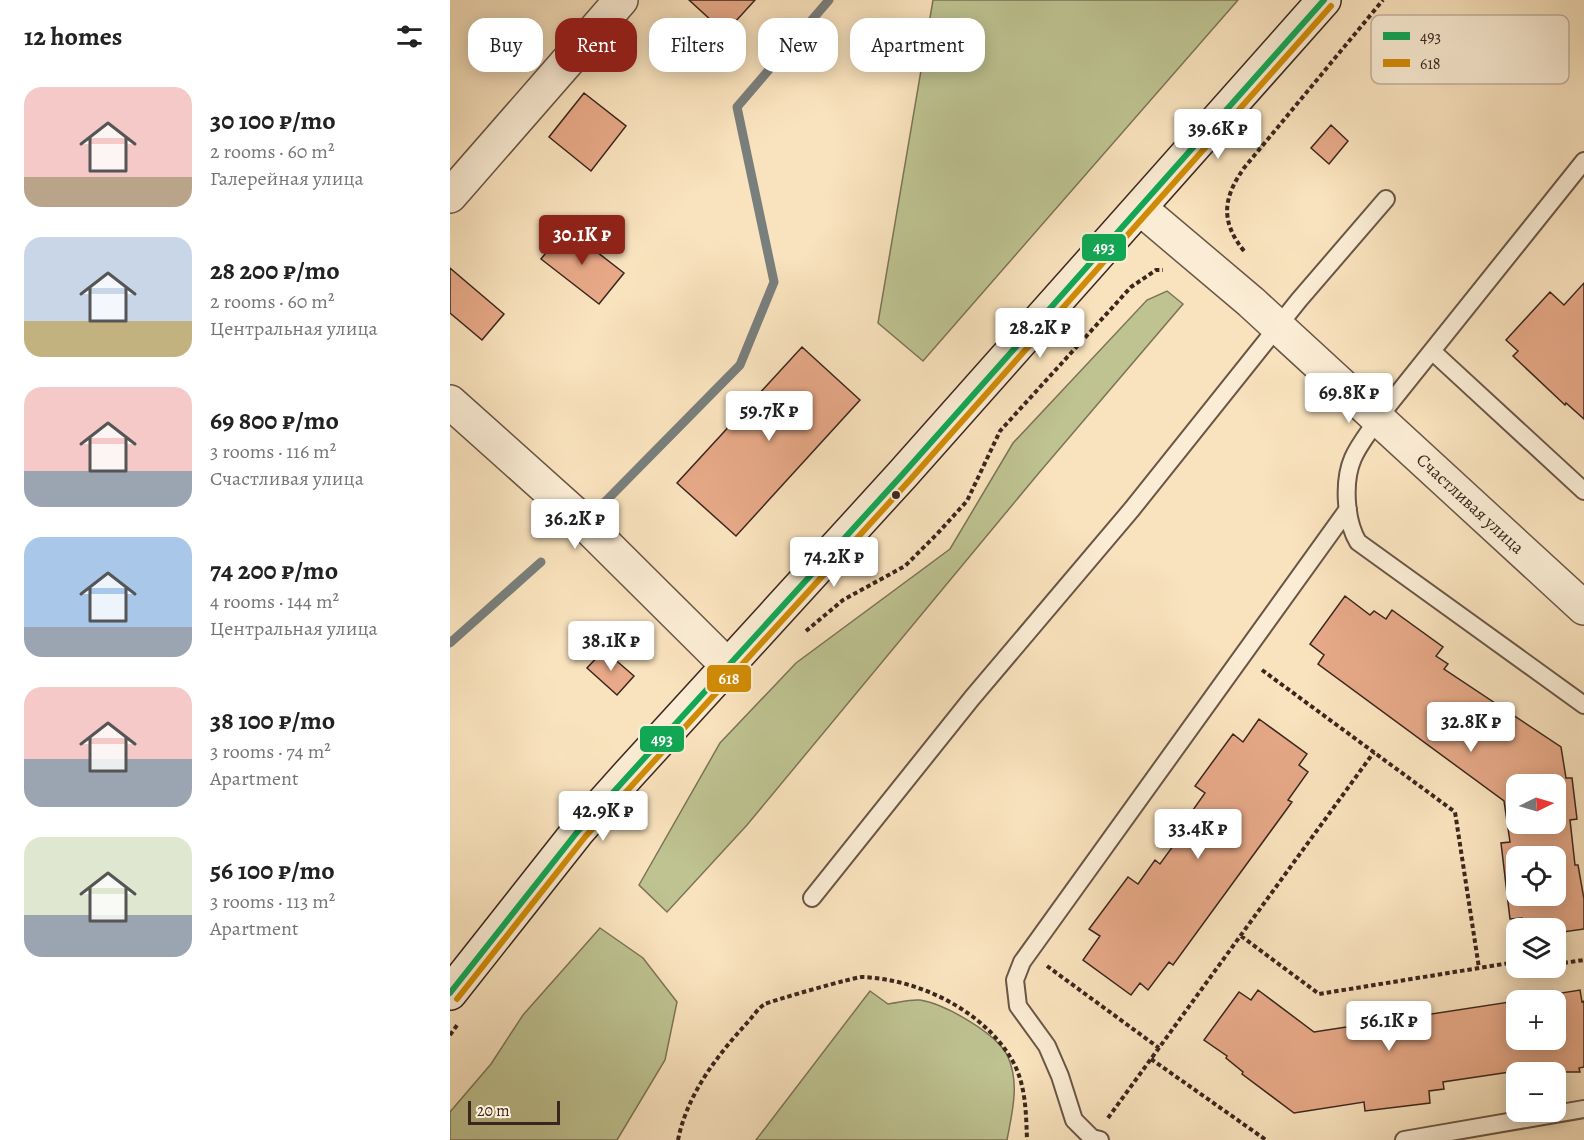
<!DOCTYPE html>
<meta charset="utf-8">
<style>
:root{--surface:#fff;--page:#f2f2f2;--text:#222;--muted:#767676;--accent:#8f2418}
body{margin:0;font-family:Alegreya,serif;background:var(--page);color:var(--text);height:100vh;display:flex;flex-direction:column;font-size:22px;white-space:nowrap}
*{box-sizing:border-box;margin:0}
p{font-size:20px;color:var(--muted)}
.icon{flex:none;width:33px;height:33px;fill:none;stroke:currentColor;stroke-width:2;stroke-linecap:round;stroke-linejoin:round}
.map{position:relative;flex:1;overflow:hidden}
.panel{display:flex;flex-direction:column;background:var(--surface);width:450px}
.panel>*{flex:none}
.hud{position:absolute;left:18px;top:18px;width:570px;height:54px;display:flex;gap:12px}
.needle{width:39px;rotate:85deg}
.buttons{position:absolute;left:1056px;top:774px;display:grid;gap:12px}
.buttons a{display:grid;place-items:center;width:60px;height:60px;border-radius:12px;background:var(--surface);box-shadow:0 3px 15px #0003;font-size:30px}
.scale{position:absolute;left:18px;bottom:15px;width:92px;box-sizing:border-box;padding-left:6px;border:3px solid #3b261e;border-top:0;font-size:16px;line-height:21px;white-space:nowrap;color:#3b261e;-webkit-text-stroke:4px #fbedd5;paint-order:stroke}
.price{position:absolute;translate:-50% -51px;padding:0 14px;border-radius:6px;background:#fff;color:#222;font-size:20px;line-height:39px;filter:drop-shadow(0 2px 3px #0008)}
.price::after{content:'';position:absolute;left:50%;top:36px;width:18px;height:14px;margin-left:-9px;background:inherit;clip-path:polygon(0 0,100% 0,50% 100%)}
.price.current{background:var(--accent);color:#fff}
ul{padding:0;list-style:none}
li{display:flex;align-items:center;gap:18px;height:150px;padding:0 24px}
li span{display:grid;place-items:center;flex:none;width:168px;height:120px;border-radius:18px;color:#555}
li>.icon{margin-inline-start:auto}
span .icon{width:72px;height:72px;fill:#fffc;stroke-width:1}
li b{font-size:26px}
h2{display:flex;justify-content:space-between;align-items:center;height:72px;padding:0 24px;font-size:26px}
.pill{padding:0 21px;border-radius:18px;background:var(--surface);box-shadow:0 3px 15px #0003;font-size:21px;line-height:54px}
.pill.current{background:var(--accent);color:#fff}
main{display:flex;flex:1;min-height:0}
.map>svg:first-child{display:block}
</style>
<main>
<section class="panel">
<h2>12 homes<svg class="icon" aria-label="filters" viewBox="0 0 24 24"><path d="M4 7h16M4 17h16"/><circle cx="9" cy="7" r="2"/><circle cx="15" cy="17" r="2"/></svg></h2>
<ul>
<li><span style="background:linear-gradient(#f6c9c9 75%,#b9a48a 0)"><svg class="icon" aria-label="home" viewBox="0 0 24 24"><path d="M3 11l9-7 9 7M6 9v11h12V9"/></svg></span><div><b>30 100 ₽/mo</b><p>2 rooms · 60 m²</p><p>Галерейная улица</p></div></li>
<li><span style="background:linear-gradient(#c9d6e8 70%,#c2b280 0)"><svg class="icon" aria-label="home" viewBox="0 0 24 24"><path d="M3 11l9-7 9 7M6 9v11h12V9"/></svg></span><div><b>28 200 ₽/mo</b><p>2 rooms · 60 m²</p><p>Центральная улица</p></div></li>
<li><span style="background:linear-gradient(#f6c9c9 70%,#9aa5b1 0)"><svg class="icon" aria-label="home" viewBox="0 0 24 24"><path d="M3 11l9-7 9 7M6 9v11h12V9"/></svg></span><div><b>69 800 ₽/mo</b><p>3 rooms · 116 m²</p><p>Счастливая улица</p></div></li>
<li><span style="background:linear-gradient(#a9c7e8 75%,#9aa5b1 0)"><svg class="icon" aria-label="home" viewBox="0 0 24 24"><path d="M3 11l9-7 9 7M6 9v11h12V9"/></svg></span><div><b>74 200 ₽/mo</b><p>4 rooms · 144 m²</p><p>Центральная улица</p></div></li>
<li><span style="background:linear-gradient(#f6c9c9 60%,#9aa5b1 0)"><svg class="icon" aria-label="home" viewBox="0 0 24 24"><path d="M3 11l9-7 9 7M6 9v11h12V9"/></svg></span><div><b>38 100 ₽/mo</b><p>3 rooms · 74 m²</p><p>Apartment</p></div></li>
<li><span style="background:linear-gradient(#dfe7d0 65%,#9aa5b1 0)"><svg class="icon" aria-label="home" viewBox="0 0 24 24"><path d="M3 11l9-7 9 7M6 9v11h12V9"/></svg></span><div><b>56 100 ₽/mo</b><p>3 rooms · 113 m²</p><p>Apartment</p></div></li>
</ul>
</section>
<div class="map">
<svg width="1134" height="1140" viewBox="0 0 1134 1140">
<rect width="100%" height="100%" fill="#f9e3be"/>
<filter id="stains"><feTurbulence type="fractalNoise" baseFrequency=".00333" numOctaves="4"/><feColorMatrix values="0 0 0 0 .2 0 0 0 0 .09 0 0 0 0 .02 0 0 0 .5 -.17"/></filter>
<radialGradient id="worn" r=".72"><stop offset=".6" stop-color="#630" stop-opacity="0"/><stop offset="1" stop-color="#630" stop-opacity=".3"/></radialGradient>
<!-- green -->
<path fill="#bec391" stroke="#7c7458" stroke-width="1.5" d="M483,0H788L473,361L428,323Z
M717,291L733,304L588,474L297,825L217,912L189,885L270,743L346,663L500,549L563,443L697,300Z
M150,928L193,958L227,1002L215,1060L167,1140H0V1112L41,1064L73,1015Z
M420,991L438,1004C447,1003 460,999 470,1000C495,1004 548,1034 558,1057C570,1084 562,1113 557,1140H306Z"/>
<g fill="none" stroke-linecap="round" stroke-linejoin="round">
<!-- stream -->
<path stroke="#797f7d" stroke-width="9" d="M149,508L290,365L324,282L287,107L379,0
M0,643L91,562"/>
</g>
<!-- building -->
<path fill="#e7a988" stroke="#3b261e" stroke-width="1.5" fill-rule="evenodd" d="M239,0H305L275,33Z
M134,93L176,126L141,171L99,137Z
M881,125L898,141L879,164L861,148Z
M116,228L174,273L149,304L91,259Z
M0,268L54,314L32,340L0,313Z
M1134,283V419L1116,403L1115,405L1063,356L1068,351L1056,340L1100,292L1114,305Z
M352,347L410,400L286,536L227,483Z
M895,596L920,615L924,611L936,619L942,610L993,647L986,656L998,664L994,669L1111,747L1116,778H1122L1127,819L1120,820L1125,865H1128L1134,899V929L1106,933V928H1073L1072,918L1060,919L1051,843L1060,842L1054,801L868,664L874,655L860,644ZM1066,784H1106V824H1066ZM1066,856H1106V896H1066Z
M154,650L184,676L167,695L137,668Z
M809,719L857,754L849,765L858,772L838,800L842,802L723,965L719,962L698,990L690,983L681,995L633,960L650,936L639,929L678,877L688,884L705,860L710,864L742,820L738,817L755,793L745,786L783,734L793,742Z
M808,990L864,1032L1066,1001V1040H1106V1000H1067L1130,990L1132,1002L1134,1001V1067L1129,1068L1130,1072H1060L993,1082L994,1089L979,1091L980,1103L915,1111L914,1102L844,1113L792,1074L793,1072L776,1058L777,1056L754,1040L789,992L801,1000Z"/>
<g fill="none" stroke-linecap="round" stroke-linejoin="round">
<defs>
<path id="service" d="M1134,161L929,417C921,430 909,444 903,458C893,481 895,520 908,542L1134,705
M982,351L1134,491
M362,898L522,698L682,509L849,300L936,199
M650,1140L642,1138L624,1120L610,1076L597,1046L568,1006L565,980L572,962L898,509
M954,1140L1134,1109"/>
<g id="minor">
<path d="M0,196L171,0"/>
<path id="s1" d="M691,209L801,302L1134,608"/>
<path d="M0,402L125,514L278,666"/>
</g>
<path id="secondary" d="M0,993L128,831L178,775L452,475L874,0"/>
</defs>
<!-- service casing -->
<use href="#service" stroke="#6a5546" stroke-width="20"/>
<!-- minor casing -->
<use href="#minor" stroke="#6a5546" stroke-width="36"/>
<!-- secondary casing -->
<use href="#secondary" stroke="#3b261e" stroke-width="36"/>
<!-- path -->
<path stroke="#3b261e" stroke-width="4" stroke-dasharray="4.5 3" stroke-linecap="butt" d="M794,251C770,221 773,198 794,168L933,0
M356,631L393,600L455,566L487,534L517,501L550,431L681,287L706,270H713
M812,670L1005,812L1029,968
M791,936L869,994L1066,962
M1106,964L1134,960
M597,966L709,1048
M1078,968H1088
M0,1035L8,1024
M701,1059L816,1140
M658,1118L924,752
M228,1140C237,1095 266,1057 296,1024C302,1018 308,1008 315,1004C324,1000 405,977 412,977C468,979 533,1010 562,1060C576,1084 576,1113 577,1140"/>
<!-- service -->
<use href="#service" stroke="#fbedd5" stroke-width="16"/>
<!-- minor -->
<use href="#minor" stroke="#fbedd5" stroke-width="33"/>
<!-- secondary -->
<use href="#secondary" stroke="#fbedd5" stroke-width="33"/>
<defs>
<path id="bus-1" d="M0,993L128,831L452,475L874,0"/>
<path id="bus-2" d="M7,999L135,837L459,481L881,6"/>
</defs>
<!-- bus-1 casing -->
<use href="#bus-1" stroke="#fbedd5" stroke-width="10"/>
<!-- bus-2 casing -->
<use href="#bus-2" stroke="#fbedd5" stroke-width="10"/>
<!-- bus-1 -->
<use href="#bus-1" stroke="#10a855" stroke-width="6"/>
<!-- bus-2 -->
<use href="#bus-2" stroke="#d18c06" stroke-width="6"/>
</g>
<!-- markers -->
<circle fill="#3b261e" stroke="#fbedd5" stroke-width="2" cx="446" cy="495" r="5"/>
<g text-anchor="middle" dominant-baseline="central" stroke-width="4.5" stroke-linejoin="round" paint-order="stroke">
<!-- street labels -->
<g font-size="18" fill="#3b261e" stroke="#fbedd5">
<text stroke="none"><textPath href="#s1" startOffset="442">Счастливая улица</textPath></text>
</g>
</g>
<!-- legend -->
<rect x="921" y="15" width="198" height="69" rx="9" fill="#fbedd5" stroke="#c1b19e" stroke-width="1.5"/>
<rect x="933" y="32" width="27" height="8" fill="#10a855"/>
<rect x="933" y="59" width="27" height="8" fill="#d18c06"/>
<g font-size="16" fill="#3b261e">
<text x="970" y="42">493</text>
<text x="970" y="69">618</text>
</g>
<g stroke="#fbedd5" stroke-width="2">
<rect x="631" y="233" width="46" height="29" rx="6" fill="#10a855"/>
<rect x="256" y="664" width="46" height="29" rx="6" fill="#d18c06"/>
<rect x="189" y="725" width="46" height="28" rx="6" fill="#10a855"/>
</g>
<g font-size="16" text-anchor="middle" font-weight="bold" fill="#fff">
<text x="654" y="253">493</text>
<text x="279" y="684">618</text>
<text x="212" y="745">493</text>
</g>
<rect width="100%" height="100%" filter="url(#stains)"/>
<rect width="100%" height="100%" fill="url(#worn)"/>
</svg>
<div class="buttons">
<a><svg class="needle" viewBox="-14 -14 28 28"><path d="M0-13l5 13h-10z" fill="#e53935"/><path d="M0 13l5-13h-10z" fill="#767676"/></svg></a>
<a><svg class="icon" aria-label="locate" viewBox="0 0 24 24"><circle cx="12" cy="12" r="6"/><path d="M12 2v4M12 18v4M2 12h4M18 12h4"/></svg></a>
<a><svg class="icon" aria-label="layers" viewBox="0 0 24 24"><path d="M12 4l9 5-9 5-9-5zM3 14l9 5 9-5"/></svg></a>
<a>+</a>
<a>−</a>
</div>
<div class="scale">20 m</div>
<b class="price" style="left:768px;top:160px">39.6K ₽</b>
<b class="price current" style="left:132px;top:266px">30.1K ₽</b>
<b class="price" style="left:590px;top:359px">28.2K ₽</b>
<b class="price" style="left:899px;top:424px">69.8K ₽</b>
<b class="price" style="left:319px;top:442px">59.7K ₽</b>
<b class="price" style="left:125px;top:550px">36.2K ₽</b>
<b class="price" style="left:384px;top:588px">74.2K ₽</b>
<b class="price" style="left:161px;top:672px">38.1K ₽</b>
<b class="price" style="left:1021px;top:753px">32.8K ₽</b>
<b class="price" style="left:153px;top:842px">42.9K ₽</b>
<b class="price" style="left:748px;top:860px">33.4K ₽</b>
<b class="price" style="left:939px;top:1052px">56.1K ₽</b>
<div class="hud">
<a class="pill">Buy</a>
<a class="pill current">Rent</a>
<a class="pill">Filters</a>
<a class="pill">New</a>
<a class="pill">Apartment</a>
</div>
</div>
</main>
